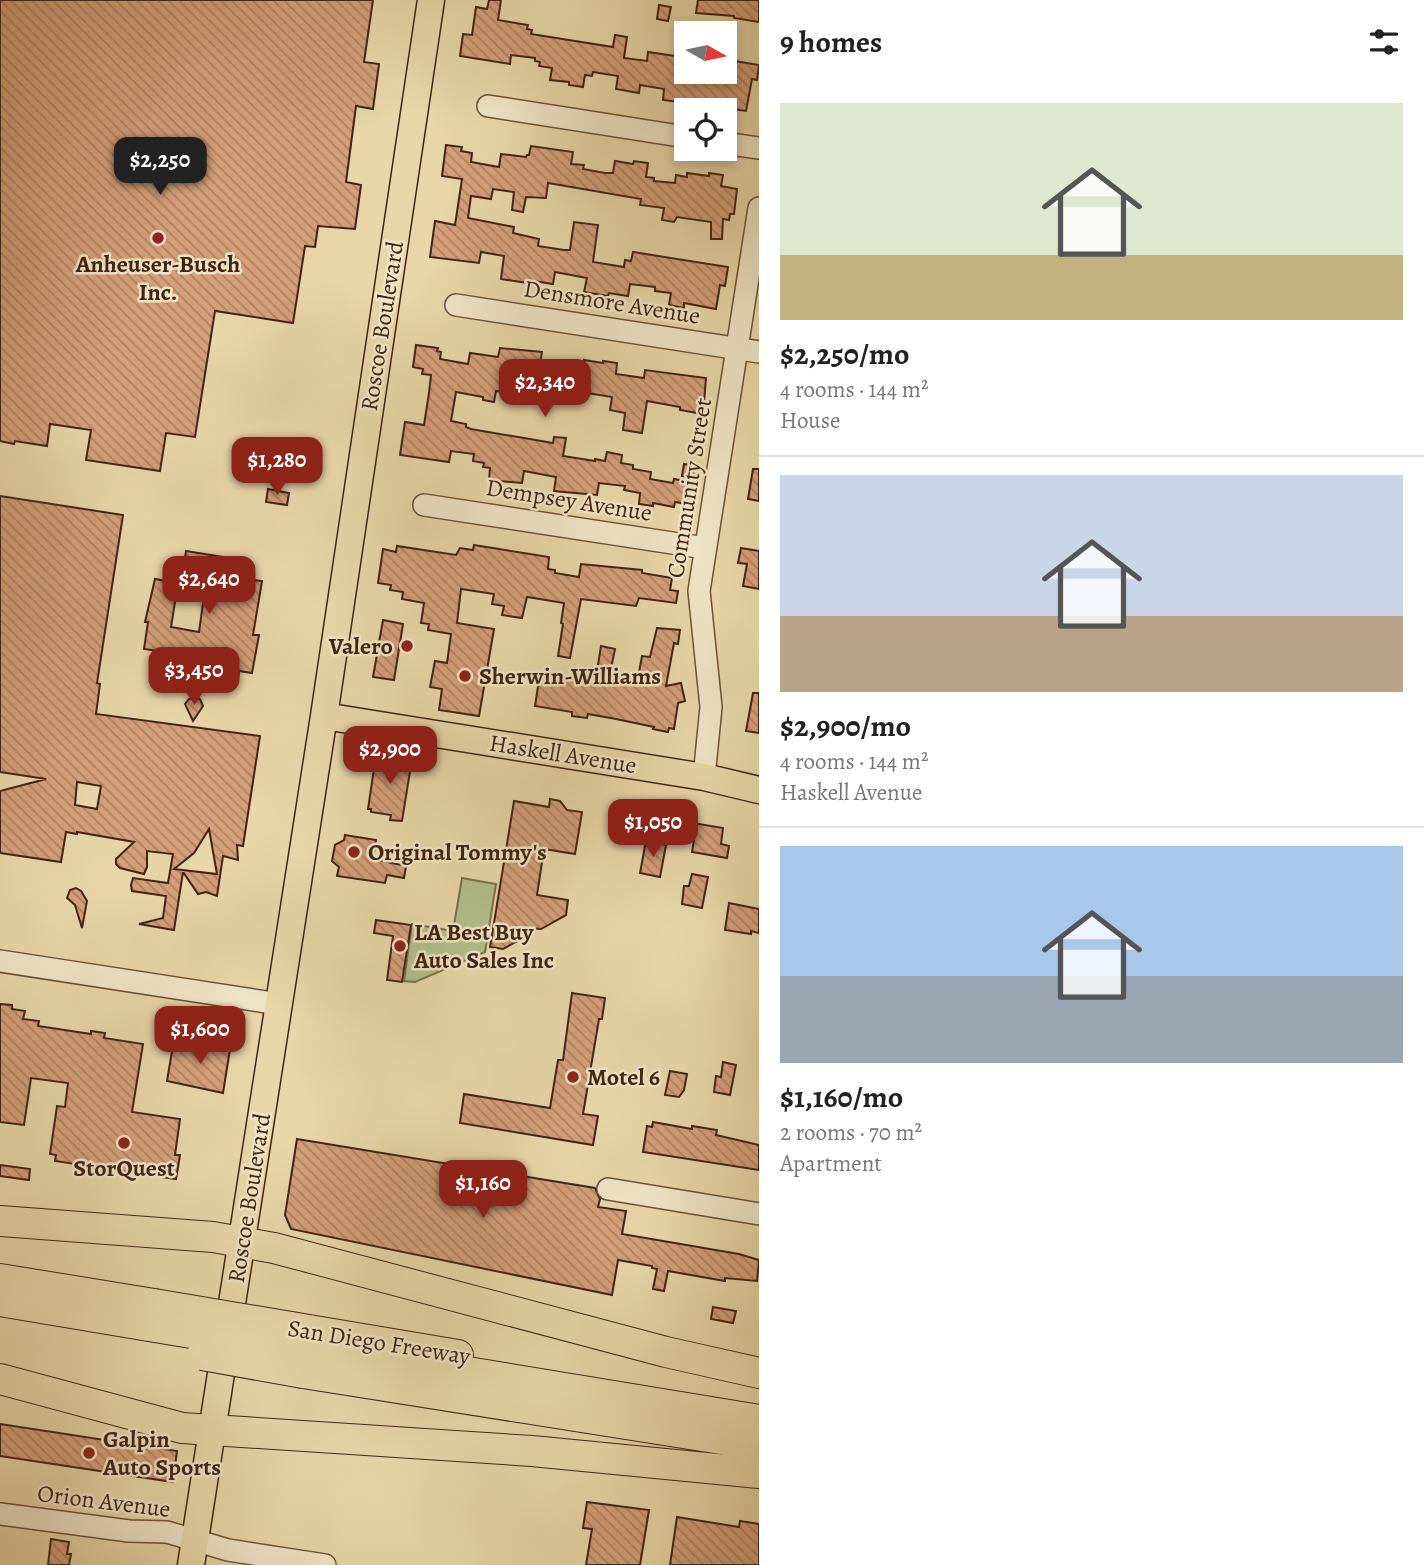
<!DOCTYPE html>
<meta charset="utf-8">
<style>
:root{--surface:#fff;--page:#f6f6f6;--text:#222;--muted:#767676;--line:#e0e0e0;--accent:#8f2418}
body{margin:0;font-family:Alegreya,serif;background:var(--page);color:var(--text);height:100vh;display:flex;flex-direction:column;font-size:26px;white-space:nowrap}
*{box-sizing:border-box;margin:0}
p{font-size:23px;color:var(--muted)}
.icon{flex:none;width:38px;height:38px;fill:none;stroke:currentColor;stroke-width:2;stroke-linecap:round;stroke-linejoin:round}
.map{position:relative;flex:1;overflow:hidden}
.sheet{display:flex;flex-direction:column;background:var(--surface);width:665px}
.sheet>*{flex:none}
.needle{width:46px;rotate:99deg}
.fabs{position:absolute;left:674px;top:21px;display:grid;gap:14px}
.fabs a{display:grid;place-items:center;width:63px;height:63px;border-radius:0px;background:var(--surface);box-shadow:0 4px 10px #0003;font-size:35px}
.price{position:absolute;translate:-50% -60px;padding:0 16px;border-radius:14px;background:var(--accent);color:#fff;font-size:23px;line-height:46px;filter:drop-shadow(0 2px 4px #0008)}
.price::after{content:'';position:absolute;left:50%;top:42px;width:21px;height:16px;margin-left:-10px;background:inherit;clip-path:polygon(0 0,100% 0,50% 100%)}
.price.current{background:#222;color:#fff}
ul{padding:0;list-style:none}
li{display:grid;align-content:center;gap:14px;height:371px;padding:0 21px}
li+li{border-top:2px solid var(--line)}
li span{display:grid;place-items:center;height:217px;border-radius:0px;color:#555}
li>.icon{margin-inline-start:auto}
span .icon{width:126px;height:126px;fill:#fffc;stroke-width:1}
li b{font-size:30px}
h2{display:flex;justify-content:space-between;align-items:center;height:84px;padding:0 21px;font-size:30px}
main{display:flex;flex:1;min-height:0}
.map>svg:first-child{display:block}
</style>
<main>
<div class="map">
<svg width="759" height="1565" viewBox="0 0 759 1565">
<defs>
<pattern id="building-back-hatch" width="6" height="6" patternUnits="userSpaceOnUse" patternTransform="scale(1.75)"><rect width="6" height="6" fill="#d49f79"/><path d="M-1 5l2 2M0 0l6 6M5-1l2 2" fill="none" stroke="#ae8162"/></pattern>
</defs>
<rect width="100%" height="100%" fill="#e8d6a8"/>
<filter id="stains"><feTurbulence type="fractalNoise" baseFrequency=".00286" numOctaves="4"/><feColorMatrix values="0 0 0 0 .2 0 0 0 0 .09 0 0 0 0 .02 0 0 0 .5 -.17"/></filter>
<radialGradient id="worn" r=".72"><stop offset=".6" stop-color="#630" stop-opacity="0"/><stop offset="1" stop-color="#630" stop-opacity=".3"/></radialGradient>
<!-- grass -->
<path fill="#b1bf8b" stroke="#7a714f" stroke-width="2" d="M462,878L496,884L485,952L415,982L404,981L412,924L453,931Z"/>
<!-- building -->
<path fill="url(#building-back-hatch)" stroke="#422313" stroke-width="2" fill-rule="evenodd" d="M0,0H373L364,62L379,64L373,109L356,106L346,182L361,185L355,229L318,226L315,247L305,246L293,323L215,311L195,437L166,433L160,471L86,460L91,430L50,424L47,446L15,441L14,444L0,441Z
M489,0H501L498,20L528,25L527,29L532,30L531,34L613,47L615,35L627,37L624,58L647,61L648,52L682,57L679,72H726L728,60L759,65L757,80L752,79L746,111L663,100L664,89L640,85L639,93L616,89L618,76L593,72L592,76L585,75L583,87L569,85V82L550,80L552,68L539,66L540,62L535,61V58L511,55L510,64L460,56L463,34L472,35L476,7L487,9Z
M698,0H759V22L734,18V16L696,13Z
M659,5L671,7L668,21L657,19Z
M446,145L462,147L461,151L472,153L471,162L499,167L501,154L526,157L527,155H529L531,146L573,152L571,164L584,165L583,169L605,173H613L615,161L633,164L634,161L648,163L646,177L654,178V181L675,183L676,175L687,177V173L709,176V173L723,175L721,186L737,189L734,214H730L729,220L723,219L722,239H711V222L677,217L674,222L662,220L664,208L640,205L641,199L548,183L546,198L526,197L523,212L512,210L514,192L493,189L491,199L471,196L468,218L514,227L513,233L539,239L538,246L564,250H570L574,222L598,225L593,262L624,267L625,260L631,261L633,252L728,267L725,286L720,285L716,309L684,303V308L669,305L671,293L655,291V287L630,284L628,296L609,293L608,296L584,292L587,278L555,272L553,284L534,281V284L501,279L504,256L481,252L479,263L430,257L435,221L455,225L462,179L442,176Z
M416,345L438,348L437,351L441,352L440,359L468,364L470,353L498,357L500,348L542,352L540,365L548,366V369L582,372L584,360L603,363V361L617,363L616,374L644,378L645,370L706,378L703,414L680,410V407L647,401L642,433L623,430L625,413L610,410L612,397L587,393V396L577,395L576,401L496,391L494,402L483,400V397L456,392L451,421L466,424V427L471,429L553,443L554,437L566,438L563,456L595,461V459L605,461L607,452L622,455L621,463L633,465V469L651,472L650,479L673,483L674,479L690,482L687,504L675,502L674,507L653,503V506L639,504L640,493L624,490L625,486L599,483L597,495L554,491L556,477L524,471L522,483L489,480L490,468L483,467L484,463L473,461L474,454L451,451L449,462L400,455L405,422L424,425L429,393L431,375L422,374L423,369L413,367Z
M684,464L698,466L696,478L682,476Z
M753,469H759V501L748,499Z
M268,489L289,493L287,505L266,502Z
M0,496L123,515L97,683L100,684L96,714L260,736L243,846L237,845L238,860L223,856L217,896L206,892L198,894L183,872L174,930L139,924L163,918L166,896L132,891L131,885L133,878L168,883L173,854L147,851V867L144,874L120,868L116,864V859L134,842L77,832V834L66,832L61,862L0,853V791L46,779L0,772ZM77,782L101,786L97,809L75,805ZM209,829L217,874L174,869L194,853Z
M474,545L549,557L548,569L555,570V573L579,577L581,564L642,570V573L672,578L670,590L678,591L676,603L639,598L636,606L581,599L570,658L558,656L563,624L561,623L564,603L527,597L522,618L502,615L504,606L492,604L494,594L461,589L457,623L494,629L479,716L439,710L442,689L430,687L435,661L447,663L451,634L428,630L429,624L421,623L424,603L402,599L403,592L390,590L391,585L378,583L383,549L396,552L397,546L456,555L460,548L473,550Z
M741,548L759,551V589L743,586L747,564L738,563Z
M186,551L236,559L233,577L262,581L253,635H259L252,673L239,671L238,680L206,674L208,662L192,656L144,649L148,622H145L155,579L178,583L171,627L199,632L204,596L181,590Z
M383,620L403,624L394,680L373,677Z
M657,628L680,630L678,644L674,643L666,686L681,683L685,701L678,703L674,729L669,728L668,732L653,729L654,727L616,719L588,714L587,718L572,716V712L535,706L540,674L579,681L581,668L597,671L601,646L615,649L609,678L637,683L642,656L650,657Z
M753,693H759V733L746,731Z
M194,697L200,699L203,706L193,721L185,704L189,699Z
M379,754L412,759L402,821L390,820L391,815L371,812V809H368L376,755Z
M550,799L560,801L567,810L582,812L575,854L544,849L537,895L568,900L566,915L541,929L531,928L530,934L503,949L490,947L514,801L549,807Z
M666,807L681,810V821L723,828L721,844L729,846L727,858L692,852L694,840L670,836L669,842L659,840Z
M345,835L376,840L373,859L406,866L404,878L387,875L385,883L337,876L339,867L332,861L335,845L344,840Z
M646,841L666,845L660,877L640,873Z
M692,874L708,877L702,908L682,904L684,886H689Z
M76,888L81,891L87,901L82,928L75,905L67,898L70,890Z
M729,903L759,909V933L751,931V934L725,930Z
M376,920L411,925L402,982L387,980L393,936L374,933Z
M572,993L605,998L602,1019H599L583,1114L598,1116L593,1145L460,1123L464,1094L550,1108L558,1060H563Z
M0,1004L12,1005V1009L25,1011L23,1019L39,1021L38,1026L91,1034V1031L105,1033L104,1038L143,1044L132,1112L180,1119L175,1155H180L176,1179L55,1161L56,1155L50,1154L57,1106L65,1107L68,1083L31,1078L24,1125L0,1122Z
M211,1040L231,1043L223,1093L167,1081L173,1045L210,1050Z
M723,1062L736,1065L730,1095L714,1092L716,1076L721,1077Z
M670,1071L687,1074L684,1090L679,1097L665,1095Z
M653,1122L692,1129V1126L717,1130L716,1135L759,1145V1170L643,1152L647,1126L652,1127Z
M297,1139L595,1188L600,1199L598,1207L626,1211L622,1234L739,1254L759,1260L757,1281L725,1278V1281L668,1271L664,1291L653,1289L657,1269L652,1268V1266L618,1260L612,1295L291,1229L285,1215Z
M0,1165L30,1169L29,1180L0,1176Z
M713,1307L736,1311L733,1323L711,1319Z
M0,1424L177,1451L173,1482L0,1456Z
M587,1502L649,1510L640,1565H586L592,1529L583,1528Z
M677,1517L739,1527L740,1521L759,1524V1565H670Z
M51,1539L69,1542L67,1554H71L69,1565H48Z"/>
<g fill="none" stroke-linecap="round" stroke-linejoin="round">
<defs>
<path id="minor" d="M488,106L686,137
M724,143L759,148
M456,305L759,352
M424,505L705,548
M704,777L711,707L699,591L759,208
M0,961L279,1004
M608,1189L759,1214
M0,1514L129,1531L167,1532L228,1550L325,1565"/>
<path id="major" d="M324,716L704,777L759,790
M191,1565L324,716L431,0"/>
<path id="highway" d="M0,1221L213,1237L274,1248L666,1352L759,1373
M0,1279L154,1304
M0,1301L149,1326
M309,1330L458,1355
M306,1352L451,1376
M431,1366L759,1420
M303,1373L759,1445
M0,1379L182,1428L532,1451L759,1473"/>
</defs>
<!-- minor casing -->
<use href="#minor" stroke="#6c5038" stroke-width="24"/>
<!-- major casing -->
<use href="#major" stroke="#422313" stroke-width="29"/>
<!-- highway casing -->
<use href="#highway" stroke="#422313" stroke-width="32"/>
<!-- minor -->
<use href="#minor" stroke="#f0e4c6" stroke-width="21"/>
<!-- major -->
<use href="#major" stroke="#e8d6a8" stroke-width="26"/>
<!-- highway -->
<use href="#highway" stroke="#e8d6a8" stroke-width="30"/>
<defs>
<path id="highway-bridge" d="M154,1304L309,1330
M149,1326L306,1352
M202,1355L303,1373"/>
</defs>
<!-- highway-bridge casing -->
<use href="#highway-bridge" stroke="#422313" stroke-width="32" stroke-linecap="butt"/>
<!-- highway-bridge -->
<use href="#highway-bridge" stroke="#e8d6a8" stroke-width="30"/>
</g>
<!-- markers -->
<g fill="#8f2418" stroke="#f0e4c6" stroke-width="2.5">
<circle cx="158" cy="238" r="7"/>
<circle cx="407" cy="646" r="7"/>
<circle cx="465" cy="676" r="7"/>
<circle cx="354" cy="852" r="7"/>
<circle cx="400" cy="946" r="7"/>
<circle cx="573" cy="1077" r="7"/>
<circle cx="124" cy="1143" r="7"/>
<circle cx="89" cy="1453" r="7"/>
</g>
<g text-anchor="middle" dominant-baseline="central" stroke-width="5" stroke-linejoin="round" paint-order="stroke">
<!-- poi labels -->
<g font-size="24" font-weight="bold" fill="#422313" stroke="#f0e4c6" text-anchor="start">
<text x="158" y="264" text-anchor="middle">Anheuser-Busch<tspan x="158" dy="28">Inc.</tspan></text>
<text x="393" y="646" text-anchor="end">Valero</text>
<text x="479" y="676">Sherwin-Williams</text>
<text x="368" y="852">Original Tommy's</text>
<text x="414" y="932">LA Best Buy<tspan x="414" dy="28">Auto Sales Inc</tspan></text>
<text x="587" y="1077">Motel 6</text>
<text x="124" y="1168" text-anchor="middle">StorQuest</text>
<text x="103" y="1439">Galpin<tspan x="103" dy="28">Auto Sports</tspan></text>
</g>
<!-- street labels -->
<g font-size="24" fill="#422313" stroke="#f0e4c6">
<text transform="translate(612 302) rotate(9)">Densmore Avenue</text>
<text transform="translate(382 326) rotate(-81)">Roscoe Boulevard</text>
<text transform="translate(689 488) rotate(-81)">Community Street</text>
<text transform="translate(569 500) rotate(9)">Dempsey Avenue</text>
<text transform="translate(563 754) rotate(9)">Haskell Avenue</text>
<text transform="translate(249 1198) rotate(-81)">Roscoe Boulevard</text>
<text transform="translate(379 1342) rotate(9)">San Diego Freeway</text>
<text transform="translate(104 1501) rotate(7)">Orion Avenue</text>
</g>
</g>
<rect width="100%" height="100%" filter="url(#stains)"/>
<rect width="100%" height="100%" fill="url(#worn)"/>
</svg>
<div class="fabs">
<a><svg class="needle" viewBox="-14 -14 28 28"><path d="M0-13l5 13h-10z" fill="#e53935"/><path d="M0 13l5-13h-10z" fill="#767676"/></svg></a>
<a><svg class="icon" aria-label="locate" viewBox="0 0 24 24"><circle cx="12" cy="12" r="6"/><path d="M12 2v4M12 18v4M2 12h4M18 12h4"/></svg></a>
</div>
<b class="price current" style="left:160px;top:197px">$2,250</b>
<b class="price" style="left:545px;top:419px">$2,340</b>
<b class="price" style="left:277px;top:497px">$1,280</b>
<b class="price" style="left:209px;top:616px">$2,640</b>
<b class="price" style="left:194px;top:707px">$3,450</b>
<b class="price" style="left:390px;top:786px">$2,900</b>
<b class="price" style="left:653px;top:859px">$1,050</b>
<b class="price" style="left:200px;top:1066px">$1,600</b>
<b class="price" style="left:483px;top:1220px">$1,160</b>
</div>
<section class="sheet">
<h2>9 homes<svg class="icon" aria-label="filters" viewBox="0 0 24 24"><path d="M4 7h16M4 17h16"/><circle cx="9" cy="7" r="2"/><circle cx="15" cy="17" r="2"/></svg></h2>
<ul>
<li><span style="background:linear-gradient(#dfe7d0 70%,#c2b280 0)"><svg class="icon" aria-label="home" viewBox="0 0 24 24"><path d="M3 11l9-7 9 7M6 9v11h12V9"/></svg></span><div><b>$2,250/mo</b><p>4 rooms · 144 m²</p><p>House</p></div></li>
<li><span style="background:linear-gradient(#c9d6e8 65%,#b9a48a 0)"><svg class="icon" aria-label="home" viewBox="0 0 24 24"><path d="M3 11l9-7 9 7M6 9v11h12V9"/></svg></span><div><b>$2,900/mo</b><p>4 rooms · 144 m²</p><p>Haskell Avenue</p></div></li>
<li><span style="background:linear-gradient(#a9c7e8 60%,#9aa5b1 0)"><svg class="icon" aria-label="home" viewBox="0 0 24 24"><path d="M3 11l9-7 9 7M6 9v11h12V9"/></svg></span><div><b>$1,160/mo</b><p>2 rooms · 70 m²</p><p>Apartment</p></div></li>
</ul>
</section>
</main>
